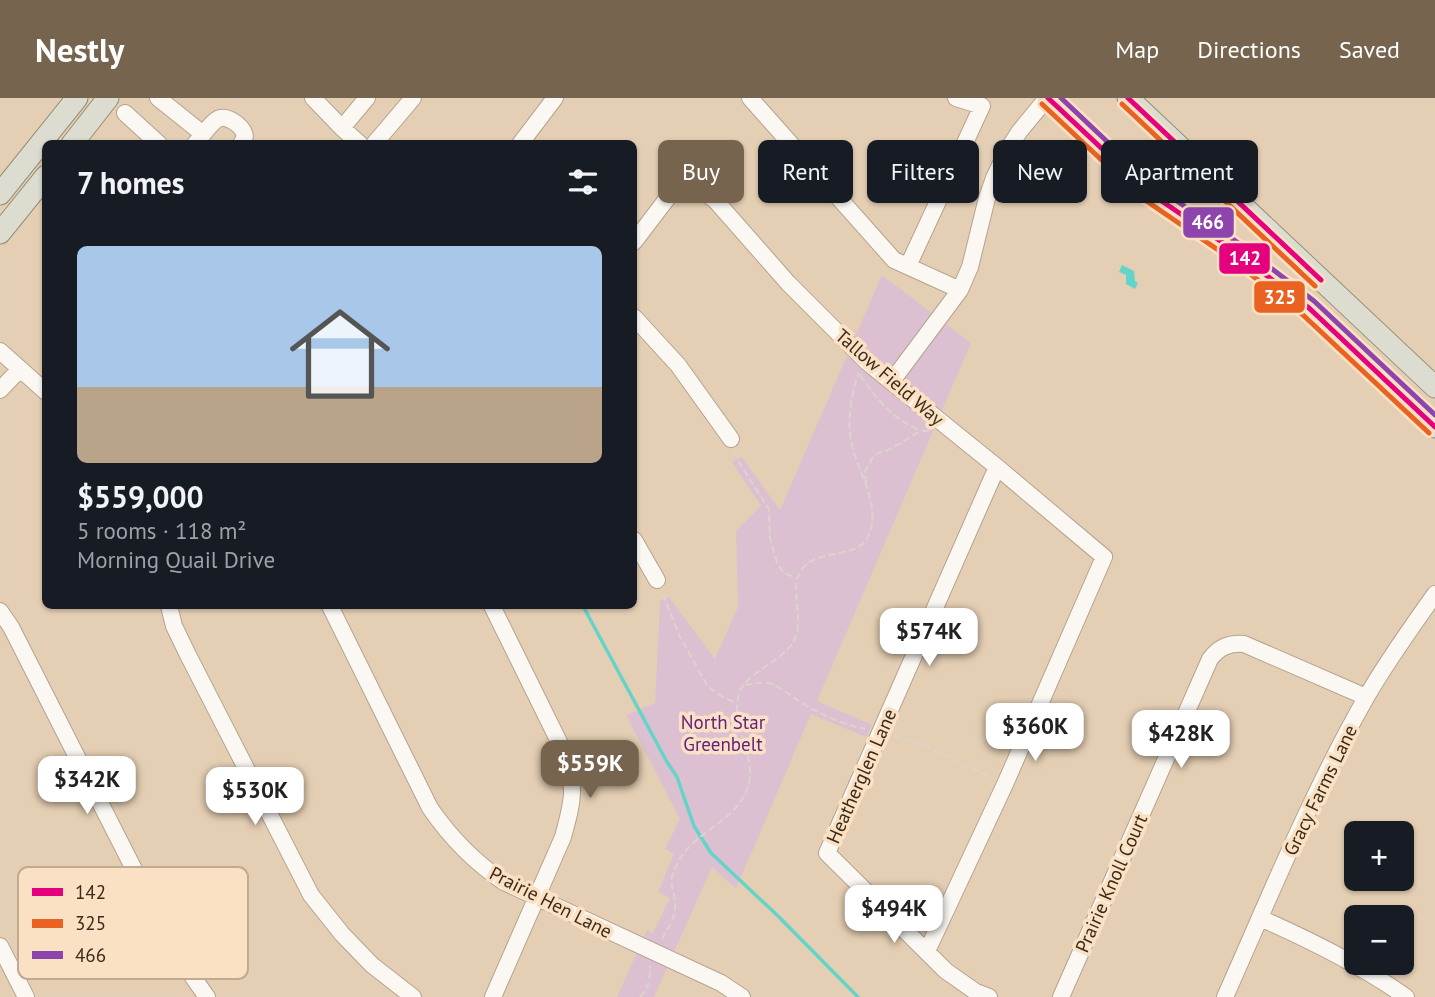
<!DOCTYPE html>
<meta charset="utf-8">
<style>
:root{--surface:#171b24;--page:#242831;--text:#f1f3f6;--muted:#9ea1a6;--accent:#76644e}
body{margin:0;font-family:"PT Sans",sans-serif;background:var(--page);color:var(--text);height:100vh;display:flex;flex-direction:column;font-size:26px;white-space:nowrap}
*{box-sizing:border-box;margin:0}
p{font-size:23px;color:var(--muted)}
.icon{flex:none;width:38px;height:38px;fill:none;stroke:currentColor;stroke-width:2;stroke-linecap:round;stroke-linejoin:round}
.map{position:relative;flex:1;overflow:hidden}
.sheet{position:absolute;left:42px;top:42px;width:595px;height:469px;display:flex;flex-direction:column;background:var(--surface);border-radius:10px;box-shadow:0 2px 5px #0004}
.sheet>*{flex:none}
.hud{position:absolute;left:658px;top:42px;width:665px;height:63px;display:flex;gap:14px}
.fabs{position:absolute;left:1344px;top:723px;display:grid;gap:14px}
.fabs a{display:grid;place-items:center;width:70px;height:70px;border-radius:10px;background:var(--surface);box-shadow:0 2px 5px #0004;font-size:35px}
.price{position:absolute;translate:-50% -60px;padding:0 16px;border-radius:14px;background:#fff;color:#222;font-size:23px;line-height:46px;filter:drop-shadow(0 2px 4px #0008)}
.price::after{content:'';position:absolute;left:50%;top:42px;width:21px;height:16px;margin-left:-10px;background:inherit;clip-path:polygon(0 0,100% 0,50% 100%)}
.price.active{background:var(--accent);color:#fff}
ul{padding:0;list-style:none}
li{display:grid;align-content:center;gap:14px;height:371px;padding:0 35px}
li span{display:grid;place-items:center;height:217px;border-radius:10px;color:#555}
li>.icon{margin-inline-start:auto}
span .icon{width:126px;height:126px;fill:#fffc;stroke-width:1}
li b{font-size:30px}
h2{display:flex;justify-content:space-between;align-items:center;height:84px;padding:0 35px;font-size:30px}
.chip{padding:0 24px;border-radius:10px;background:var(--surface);box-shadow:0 2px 5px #0004;font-size:24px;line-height:63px}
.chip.active{background:var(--accent);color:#fff}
header{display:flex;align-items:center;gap:42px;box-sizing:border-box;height:98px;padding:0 35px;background:var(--accent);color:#fff}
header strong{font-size:33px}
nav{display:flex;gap:38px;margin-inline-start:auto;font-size:24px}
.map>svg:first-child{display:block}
</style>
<header>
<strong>Nestly</strong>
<nav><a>Map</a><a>Directions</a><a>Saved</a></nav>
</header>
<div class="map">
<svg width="1435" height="899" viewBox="0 0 1435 899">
<rect width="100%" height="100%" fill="#e5cfb4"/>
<!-- green -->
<path fill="#dcc0d2" d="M882,177L971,245L817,603L872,627L866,639L811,616L736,791L712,769L654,899H617L647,832L653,835L670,800L658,794L674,756L665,751L680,721L626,617L655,605L660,503L669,499L715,561L738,509L736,433L761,408L732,364L742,359L780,412Z"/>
<!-- water -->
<path fill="#64d4c8" d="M1122,167L1134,173L1135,183L1138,185L1135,191L1126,186V177L1119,174Z"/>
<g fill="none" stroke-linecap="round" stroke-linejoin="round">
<!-- stream -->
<path stroke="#64d4c8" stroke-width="3.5" d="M583,508L667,664L677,679L694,728L711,755L778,818L858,899"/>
<defs>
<path id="minor" d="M158,0L203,36
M313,0L342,30L360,46
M750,0L894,162L960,192
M125,15L159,46
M342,30L367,0
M195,46C201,39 213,22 220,20C228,18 241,27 244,35C246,39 244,41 241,46
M374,46L413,0
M520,46L555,0
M634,144L669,98L690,84L715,102L788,185L867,264L997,369L1104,459L1006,684L927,853
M908,168L982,8L956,0
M634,219L678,267L731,341
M0,253L46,294
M892,283L960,192L970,169L987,100L994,80L1007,53L1019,34L1047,0
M0,292L20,271
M634,442L657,482
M169,508L174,528L188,557L311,797L342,836L372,867L413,899
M330,508L430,710C450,739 474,764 504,784L721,885L742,899
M492,508L563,652C577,689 573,702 563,739L493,899
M0,513L11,529L178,858L207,899
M1260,820C1310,842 1361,867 1406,899
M0,848L26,899
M989,899L976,894L946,873L827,755L997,369
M1061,899L1210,561C1219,549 1229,545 1244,546L1366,599
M1225,899C1270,798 1312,694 1367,598C1387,563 1411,530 1435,496"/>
<path id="major" d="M1048,0L1147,93L1232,151L1309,210L1435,329
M1128,0L1435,289
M72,46L108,0
M1147,93L1186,55
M0,96L77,0
M0,135L46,78"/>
</defs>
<!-- minor casing -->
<use href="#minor" stroke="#b4a38e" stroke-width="18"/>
<!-- major casing -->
<use href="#major" stroke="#948f73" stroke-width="23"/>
<!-- path -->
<path stroke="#dcd4cc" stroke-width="2" stroke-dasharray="7 3.5" stroke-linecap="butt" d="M860,277C879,303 889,318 919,332
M735,353L740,366L769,411L770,440L777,465L784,475L796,480
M866,385L865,374L873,359L878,355L886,353L901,345L920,333H929
M663,496L679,537L708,589L723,599L737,605
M745,587C752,586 761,584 768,585C781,588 791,599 802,605C822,617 842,626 865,631
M894,638C929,645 958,667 992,679
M662,841C668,830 676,819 675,807C675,788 666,787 677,766C692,735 732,725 746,694C761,661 729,631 739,596C744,576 780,564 792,546C806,527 791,499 798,479C810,445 859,467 870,434C880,402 856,373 851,342C848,328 850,314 852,300C854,291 855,283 859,275
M640,899C649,889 650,882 650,868"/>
<!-- minor -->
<use href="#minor" stroke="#fbf8f4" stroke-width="16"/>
<!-- major -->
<use href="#major" stroke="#dcddd0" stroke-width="21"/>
<defs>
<path id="bus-1" d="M1048,0L1147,93L1232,151L1309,210L1435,329
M1128,0L1321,182"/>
<path id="bus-2" d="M1042,6L1142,100L1227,158L1303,217L1429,335
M1122,6L1315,188"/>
<path id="bus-3" d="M1061,0L1152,86L1237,144L1314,203L1435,317"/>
</defs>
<!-- bus-1 casing -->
<use href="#bus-1" stroke="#fae1c4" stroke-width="10"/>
<!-- bus-2 casing -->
<use href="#bus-2" stroke="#fae1c4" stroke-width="10"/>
<!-- bus-3 casing -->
<use href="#bus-3" stroke="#fae1c4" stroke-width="10"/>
<!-- bus-1 -->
<use href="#bus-1" stroke="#e5007d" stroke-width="5"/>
<!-- bus-2 -->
<use href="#bus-2" stroke="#e96221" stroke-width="5"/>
<!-- bus-3 -->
<use href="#bus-3" stroke="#8e44ad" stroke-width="5"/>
</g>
<g text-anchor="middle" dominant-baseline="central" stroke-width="7" stroke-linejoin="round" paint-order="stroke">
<!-- street labels -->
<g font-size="19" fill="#3a2a17" stroke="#fae1c4">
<text transform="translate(890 279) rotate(41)">Tallow Field Way</text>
<text transform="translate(861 678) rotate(-66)">Heatherglen Lane</text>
<text transform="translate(1320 692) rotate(-64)">Gracy Farms Lane</text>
<text transform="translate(1111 785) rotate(-66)">Prairie Knoll Court</text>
<text transform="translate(551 804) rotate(27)">Prairie Hen Lane</text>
</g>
<!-- park labels -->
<g font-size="19" fill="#622183" stroke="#fae1c4">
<text x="723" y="624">North Star<tspan x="723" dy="22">Greenbelt</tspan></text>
</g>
</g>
<!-- legend -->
<rect x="18" y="769" width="230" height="112" rx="10" fill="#fae1c4" stroke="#c0aa90" stroke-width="2"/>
<rect x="32" y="790" width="31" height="8" fill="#e5007d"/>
<rect x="32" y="821" width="31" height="9" fill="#e96221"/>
<rect x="32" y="853" width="31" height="8" fill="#8e44ad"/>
<g font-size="19" fill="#3a2a17">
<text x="75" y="801">142</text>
<text x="75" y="832">325</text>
<text x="75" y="864">466</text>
</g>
<g stroke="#fae1c4" stroke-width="2.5">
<rect x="1182" y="108" width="53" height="33" rx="7" fill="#8e44ad"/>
<rect x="1218" y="144" width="53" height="33" rx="7" fill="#e5007d"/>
<rect x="1253" y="182" width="53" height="34" rx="7" fill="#e96221"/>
</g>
<g font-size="19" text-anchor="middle" font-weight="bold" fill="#fff">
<text x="1208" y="131">466</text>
<text x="1245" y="167">142</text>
<text x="1280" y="206">325</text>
</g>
</svg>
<div class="fabs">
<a>+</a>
<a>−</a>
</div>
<b class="price" style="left:929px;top:570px">$574K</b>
<b class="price" style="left:1035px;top:665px">$360K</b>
<b class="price" style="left:1181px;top:672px">$428K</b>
<b class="price active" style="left:590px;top:702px">$559K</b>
<b class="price" style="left:87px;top:718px">$342K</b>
<b class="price" style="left:255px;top:729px">$530K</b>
<b class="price" style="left:894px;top:847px">$494K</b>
<div class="hud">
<a class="chip active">Buy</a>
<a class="chip">Rent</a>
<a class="chip">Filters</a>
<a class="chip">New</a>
<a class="chip">Apartment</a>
</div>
<section class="sheet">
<h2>7 homes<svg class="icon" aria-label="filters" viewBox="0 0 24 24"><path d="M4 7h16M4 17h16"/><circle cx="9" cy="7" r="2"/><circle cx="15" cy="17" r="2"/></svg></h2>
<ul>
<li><span style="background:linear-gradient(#a9c7e8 65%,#b9a48a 0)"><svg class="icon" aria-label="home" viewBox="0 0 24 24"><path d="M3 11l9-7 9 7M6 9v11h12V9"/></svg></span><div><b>$559,000</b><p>5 rooms · 118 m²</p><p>Morning Quail Drive</p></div></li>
</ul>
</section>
</div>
